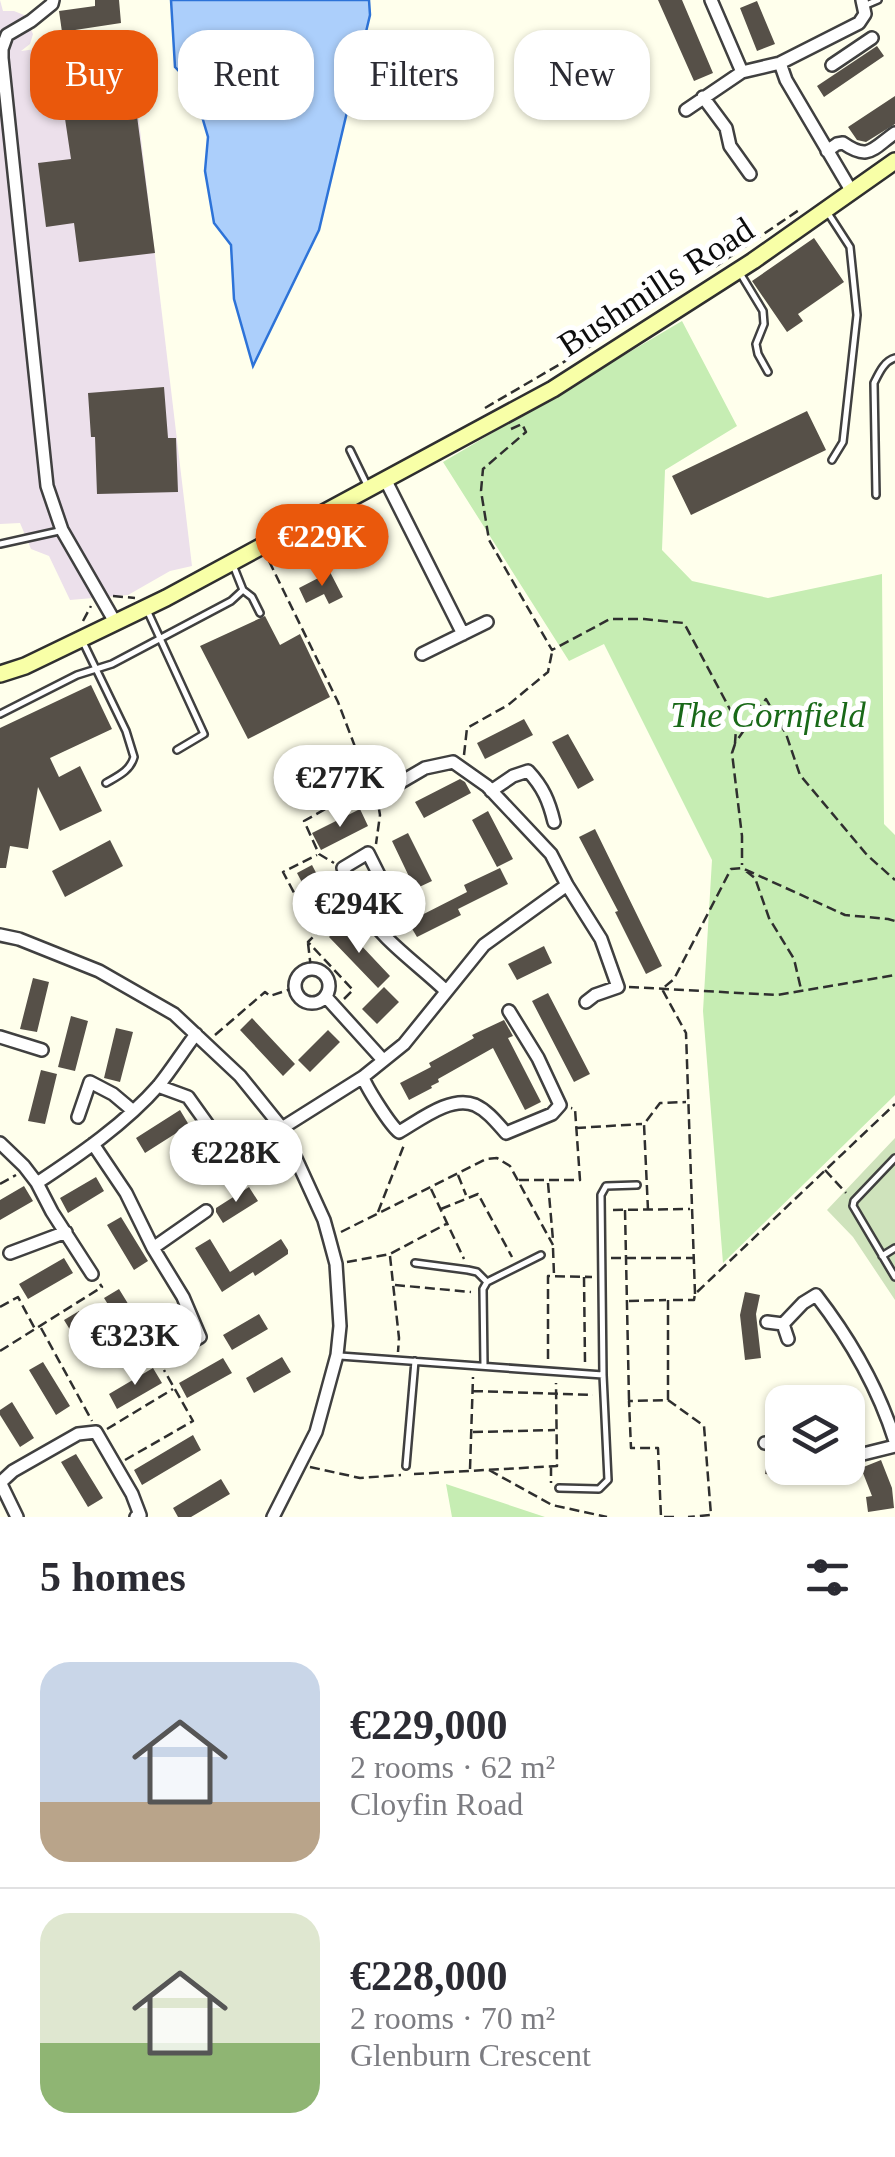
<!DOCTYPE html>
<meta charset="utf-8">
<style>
:root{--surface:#fff;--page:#f2f2f3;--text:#2b2b33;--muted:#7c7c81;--line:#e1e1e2;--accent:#ea580c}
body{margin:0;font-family:"Times New Roman",serif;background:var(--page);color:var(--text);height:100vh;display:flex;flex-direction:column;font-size:38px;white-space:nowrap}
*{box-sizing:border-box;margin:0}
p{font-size:32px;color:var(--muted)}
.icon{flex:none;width:55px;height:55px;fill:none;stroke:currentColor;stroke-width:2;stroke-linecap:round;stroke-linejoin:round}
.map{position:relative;height:1517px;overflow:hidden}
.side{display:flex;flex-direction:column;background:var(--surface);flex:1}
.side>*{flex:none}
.top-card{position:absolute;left:30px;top:30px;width:835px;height:90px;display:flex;gap:20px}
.buttons{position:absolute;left:765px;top:1385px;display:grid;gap:20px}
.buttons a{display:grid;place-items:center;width:100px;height:100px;border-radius:20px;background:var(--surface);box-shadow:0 2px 8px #0004;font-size:50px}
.price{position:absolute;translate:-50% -85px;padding:0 22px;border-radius:35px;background:#fff;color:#222;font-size:32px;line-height:65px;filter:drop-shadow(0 2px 5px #0008)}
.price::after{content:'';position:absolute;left:50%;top:60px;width:30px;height:22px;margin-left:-15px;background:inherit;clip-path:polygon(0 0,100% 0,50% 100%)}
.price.on{background:var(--accent);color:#fff}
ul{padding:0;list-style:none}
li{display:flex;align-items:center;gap:30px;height:250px;padding:0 40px}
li+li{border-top:2px solid var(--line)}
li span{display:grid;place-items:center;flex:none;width:280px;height:200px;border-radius:30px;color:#555}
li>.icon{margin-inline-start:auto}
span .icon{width:120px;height:120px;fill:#fffc;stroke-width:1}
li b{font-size:42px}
h2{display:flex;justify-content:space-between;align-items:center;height:120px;padding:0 40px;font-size:42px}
.pill{padding:0 35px;border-radius:30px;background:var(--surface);box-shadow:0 2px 8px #0004;font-size:35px;line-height:90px}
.pill.on{background:var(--accent);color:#fff}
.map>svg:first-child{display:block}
</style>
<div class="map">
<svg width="895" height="1517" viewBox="0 0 895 1517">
<rect width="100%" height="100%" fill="#ffffec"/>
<!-- industrial -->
<path fill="#ece0eb" d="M0,0L3,11H14L24,15L33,34L30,44L21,51L129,37L192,566L170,571L128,595L70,600L49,556L31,549L20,523L0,524Z"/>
<!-- green -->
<path fill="#c6edb3" d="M682,321L737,426L665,470L662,550L692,581L768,598L882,574L884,824L895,835V1095L723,1263L703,1011L712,860L604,644L569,661L443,462Z
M446,1484L545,1517H452Z"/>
<!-- cemetery -->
<path fill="#cfe3bc" d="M895,1138V1300L853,1237L827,1210Z"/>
<!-- water -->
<path fill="#accffb" stroke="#2d73d8" stroke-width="2.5" d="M171,0H369L370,15L319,230L253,366L234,299L231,245L214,223L205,171L208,137L193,86L175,67Z"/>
<!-- building -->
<path fill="#565048" d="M95,0H119L121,23L62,32L59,11L95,6Z
M658,0H682L713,73L694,81Z
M757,1L775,44L757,51L740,8Z
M877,46L884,56L824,97L817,86Z
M132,78L155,253L79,262L74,223L46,227L38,163L71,159L64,112L94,108L91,84Z
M895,96V124L866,142L857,140L848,127Z
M814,238L844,282L798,314L803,321L787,332L752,281Z
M164,387L168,438H176L178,492L97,494L95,437H91L88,393Z
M807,411L826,450L691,515L672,476Z
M330,572L343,597L329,604L324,594L306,603L299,588Z
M265,616L280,645L300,634L330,697L248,739L200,646Z
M91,685L112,729L50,758L59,777L80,766L102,811L60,831L38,787L28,849L10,846L6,868H0V728Z
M524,719L533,735L485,759L477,743Z
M568,734L594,780L578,789L552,742Z
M460,779L465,782L471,793L424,818L415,802Z
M360,809L368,826L321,850L312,833Z
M488,811L513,859L497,867L472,820Z
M595,829L662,966L646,974L615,912L618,911L579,837Z
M408,833L432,881L415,889L392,841Z
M110,840L123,866L65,897L52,871Z
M312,865L336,911L321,919L297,873Z
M500,868L508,884L458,909L461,915L417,937L408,922L467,892L464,885Z
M341,924L390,976L378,988L329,937Z
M544,946L552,963L517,980L508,964Z
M33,978L49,982L37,1032L20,1029Z
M384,987L399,1002L377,1024L362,1009Z
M548,993L590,1074L574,1082L532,1001Z
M71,1016L88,1021L75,1071L58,1067Z
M252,1018L295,1064L283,1076L240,1030Z
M504,1020L513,1036L508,1038L541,1102L525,1110L493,1048L438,1079L439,1082L431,1086L432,1088L409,1100L400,1083L431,1067L429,1063L474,1038L472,1035Z
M116,1028L133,1032L120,1082L104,1078Z
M328,1030L340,1042L310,1072L298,1060Z
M41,1070L57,1074L45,1124L28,1121Z
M180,1110L189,1125L145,1153L136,1138Z
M96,1177L104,1191L68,1213L60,1198Z
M24,1186L33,1201L0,1220V1200Z
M249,1187L258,1201L223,1223L216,1212V1208Z
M121,1217L148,1261L134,1270L107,1225Z
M210,1239L230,1272L281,1239L288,1250V1254L255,1276L253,1272L222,1292L195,1248Z
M64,1258L73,1273L28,1299L19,1284Z
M119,1289L146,1333L132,1343L104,1298Z
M745,1292L760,1295L756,1314L761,1358L745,1360L740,1315Z
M79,1311L106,1355L91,1364L64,1320Z
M259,1314L268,1329L232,1350L223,1335Z
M282,1357L291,1372L254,1393L246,1378Z
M223,1358L232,1373L187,1398L179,1383Z
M43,1362L70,1406L56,1415L29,1370Z
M153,1368L162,1383L117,1409L109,1394Z
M12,1402L34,1438L20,1447L0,1415V1410Z
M193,1435L201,1450L142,1485L134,1470Z
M76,1454L103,1498L88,1507L61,1462Z
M773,1454L782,1456V1468H840L838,1484L765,1474L766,1468H771Z
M881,1460L892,1488L894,1508L868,1512L866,1497L872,1496L861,1468Z
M221,1479L230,1494L191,1517H178L173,1508Z"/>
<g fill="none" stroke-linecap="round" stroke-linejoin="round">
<defs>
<path id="service" d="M864,6L878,0
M828,213L850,247L857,315L843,442L832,460
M740,273L763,311L764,324L756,344L758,354L768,372
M350,450L368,487
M876,495L874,383C879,373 884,361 895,358
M0,544L59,531
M233,565L243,590L252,597L260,613
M147,610L204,734L177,750
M83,642L126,731L134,757C130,771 118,776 106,783
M0,714L77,675L112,664L231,601L243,590
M895,1158L854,1201L853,1206L895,1277
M882,1256L895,1248
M415,1263L468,1270L477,1272L487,1282
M340,1356L603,1375
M484,1366L483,1289L487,1282L541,1255
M406,1466L415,1361
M559,1488L599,1489L608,1480L603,1375L601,1195L606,1186L637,1185"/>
<path id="minor" d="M711,0L742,72
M2,58V49L7,35L31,21L52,4L53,0
M0,59L2,58L47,486L62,530L115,622
M780,63L786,80L852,192
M832,65L872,38
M703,97L726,128L730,146L750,174
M686,110L742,72L780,63L859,23L865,14L862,0
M827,151L837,144L843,143C869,161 872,149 895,133
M386,481L463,634
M422,654L487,622
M389,789L425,768L453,762L487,786L551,854L567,885L601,939L618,987L595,995L586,1002
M491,791L513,776L528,771C543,787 549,801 554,822
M362,907L388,893L368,853L343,868C349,880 354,893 360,904C381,940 417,963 446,991
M0,935L19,939L99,971L174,1014L240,1076L282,1128L324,1220L329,1238L336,1264L340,1326L337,1355L316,1432L273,1517
M295 986a17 17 0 1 1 34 0a17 17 0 1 1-34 0Z
M326,997L383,1060
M0,1037L42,1050
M363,1077C366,1087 390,1125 399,1132C420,1120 451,1095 475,1105C488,1111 497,1123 506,1133L552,1114L560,1105L538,1058L509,1011
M158,1086L188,1097L208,1125
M78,1117L90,1082L113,1094L132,1110
M282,1128L363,1077L404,1044L484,945L567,885
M0,1143L24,1166L37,1183C78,1156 126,1123 159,1085C172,1069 183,1051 196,1034
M93,1144L126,1193L153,1248L183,1297L200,1337L165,1357L167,1358
M37,1183L52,1212L92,1274
M153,1248L206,1211
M10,1253L66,1232
M767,1322L783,1324L788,1339
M783,1324L803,1303L816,1295C850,1339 878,1387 895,1441
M765,1443L782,1447
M848,1456H855L895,1446
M0,1482L17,1517
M0,1483L13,1471L78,1434L96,1432L132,1494L140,1515L136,1517"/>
<path id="secondary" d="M0,674L25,666L166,598L553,389L753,261L895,161"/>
</defs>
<!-- service casing -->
<use href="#service" stroke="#404040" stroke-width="10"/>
<!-- minor casing -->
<use href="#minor" stroke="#404040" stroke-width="16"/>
<!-- secondary casing -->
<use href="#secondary" stroke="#2f2f2f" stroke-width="20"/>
<!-- path -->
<path stroke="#2f2f2f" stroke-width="2.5" stroke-dasharray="10 5" stroke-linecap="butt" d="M715,267L799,210
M485,408L603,339
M511,429L522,424L526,432L483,469L481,491L489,540L552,650L610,619H644L684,623L733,715L736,729L735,743L766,699L786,734L800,775L867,855L895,880
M269,561L338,702L357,752L358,768L354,793L304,821L319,854L334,863
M113,596L135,598
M83,621L91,606
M735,744L732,753L742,836V865
M464,755L467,728L508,705L548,672L552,652
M355,793L369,795L378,803L380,815L376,844
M746,871L755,878L769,918L794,959L801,989
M315,932L283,872L317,855
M308,943L311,969
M629,987L777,995L895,975
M344,999L353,990L308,942L328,922L339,920L352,913
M215,1035L265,992L270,996L294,988
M576,1128L642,1124
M825,1170L846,1193
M458,1175L466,1195
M519,1180H580L575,1109L571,1108
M548,1183L553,1240
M0,1184L16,1175
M431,1189L464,1259
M441,1209L478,1194L512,1257
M613,1210L690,1209
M625,1210L629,1400
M648,1210L644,1124L660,1103L686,1102
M378,1212L404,1145
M341,1232L486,1159L497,1158L510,1166L553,1245
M553,1248L554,1275
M390,1256L399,1338L398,1352
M611,1258H693
M347,1262L390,1254L448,1223
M584,1277L585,1362
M395,1285L471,1292
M695,1294L686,1033L662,989L674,979L731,869L742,868L845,915L888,919L895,921
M629,1301L666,1300
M0,1307L18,1297L35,1329
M41,1328L92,1421
M0,1351L102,1287L100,1284
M548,1359V1276L592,1277
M473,1391L593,1395
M668,1400V1300H694L695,1294L895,1104
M107,1429L173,1389
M473,1432L555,1430
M125,1460L193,1421L164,1370
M551,1466V1483
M310,1467L360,1478L401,1475
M470,1469L473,1377
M489,1470L552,1505L607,1517
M414,1474L557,1466L556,1383
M674,1517H661L658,1448H631L629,1401L668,1400L704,1426L711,1515L688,1517"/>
<!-- service -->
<use href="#service" stroke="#fff" stroke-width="5"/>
<!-- minor -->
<use href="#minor" stroke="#fff" stroke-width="11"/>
<!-- secondary -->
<use href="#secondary" stroke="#f8ffa7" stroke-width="15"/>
</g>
<g text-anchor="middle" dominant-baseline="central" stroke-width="10" stroke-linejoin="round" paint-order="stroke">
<!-- street labels -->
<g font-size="35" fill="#0d0d0d" stroke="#fff">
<text transform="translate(656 287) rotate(-33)">Bushmills Road</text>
</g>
<!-- park labels -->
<g font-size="35" font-style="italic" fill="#196918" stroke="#fff">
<text x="768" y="715">The Cornfield</text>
</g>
</g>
</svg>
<div class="buttons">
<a><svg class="icon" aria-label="layers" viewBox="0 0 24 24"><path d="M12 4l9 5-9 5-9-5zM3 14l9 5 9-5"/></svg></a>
</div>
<b class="price on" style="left:322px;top:589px">€229K</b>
<b class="price" style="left:340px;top:830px">€277K</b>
<b class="price" style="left:359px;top:956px">€294K</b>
<b class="price" style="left:236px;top:1205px">€228K</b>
<b class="price" style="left:135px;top:1388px">€323K</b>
<div class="top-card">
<a class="pill on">Buy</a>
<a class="pill">Rent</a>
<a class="pill">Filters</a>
<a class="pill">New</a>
</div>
</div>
<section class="side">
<h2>5 homes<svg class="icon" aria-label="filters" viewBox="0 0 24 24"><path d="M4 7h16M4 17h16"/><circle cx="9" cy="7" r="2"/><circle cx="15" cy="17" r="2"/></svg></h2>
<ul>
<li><span style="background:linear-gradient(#c9d6e8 70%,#b9a48a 0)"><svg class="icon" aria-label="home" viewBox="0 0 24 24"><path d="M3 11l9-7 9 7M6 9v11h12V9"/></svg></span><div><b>€229,000</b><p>2 rooms · 62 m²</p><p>Cloyfin Road</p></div></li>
<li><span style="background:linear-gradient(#dfe7d0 65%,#8fb573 0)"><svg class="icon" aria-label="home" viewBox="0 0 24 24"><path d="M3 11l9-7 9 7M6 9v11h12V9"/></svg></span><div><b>€228,000</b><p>2 rooms · 70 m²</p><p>Glenburn Crescent</p></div></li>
</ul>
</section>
